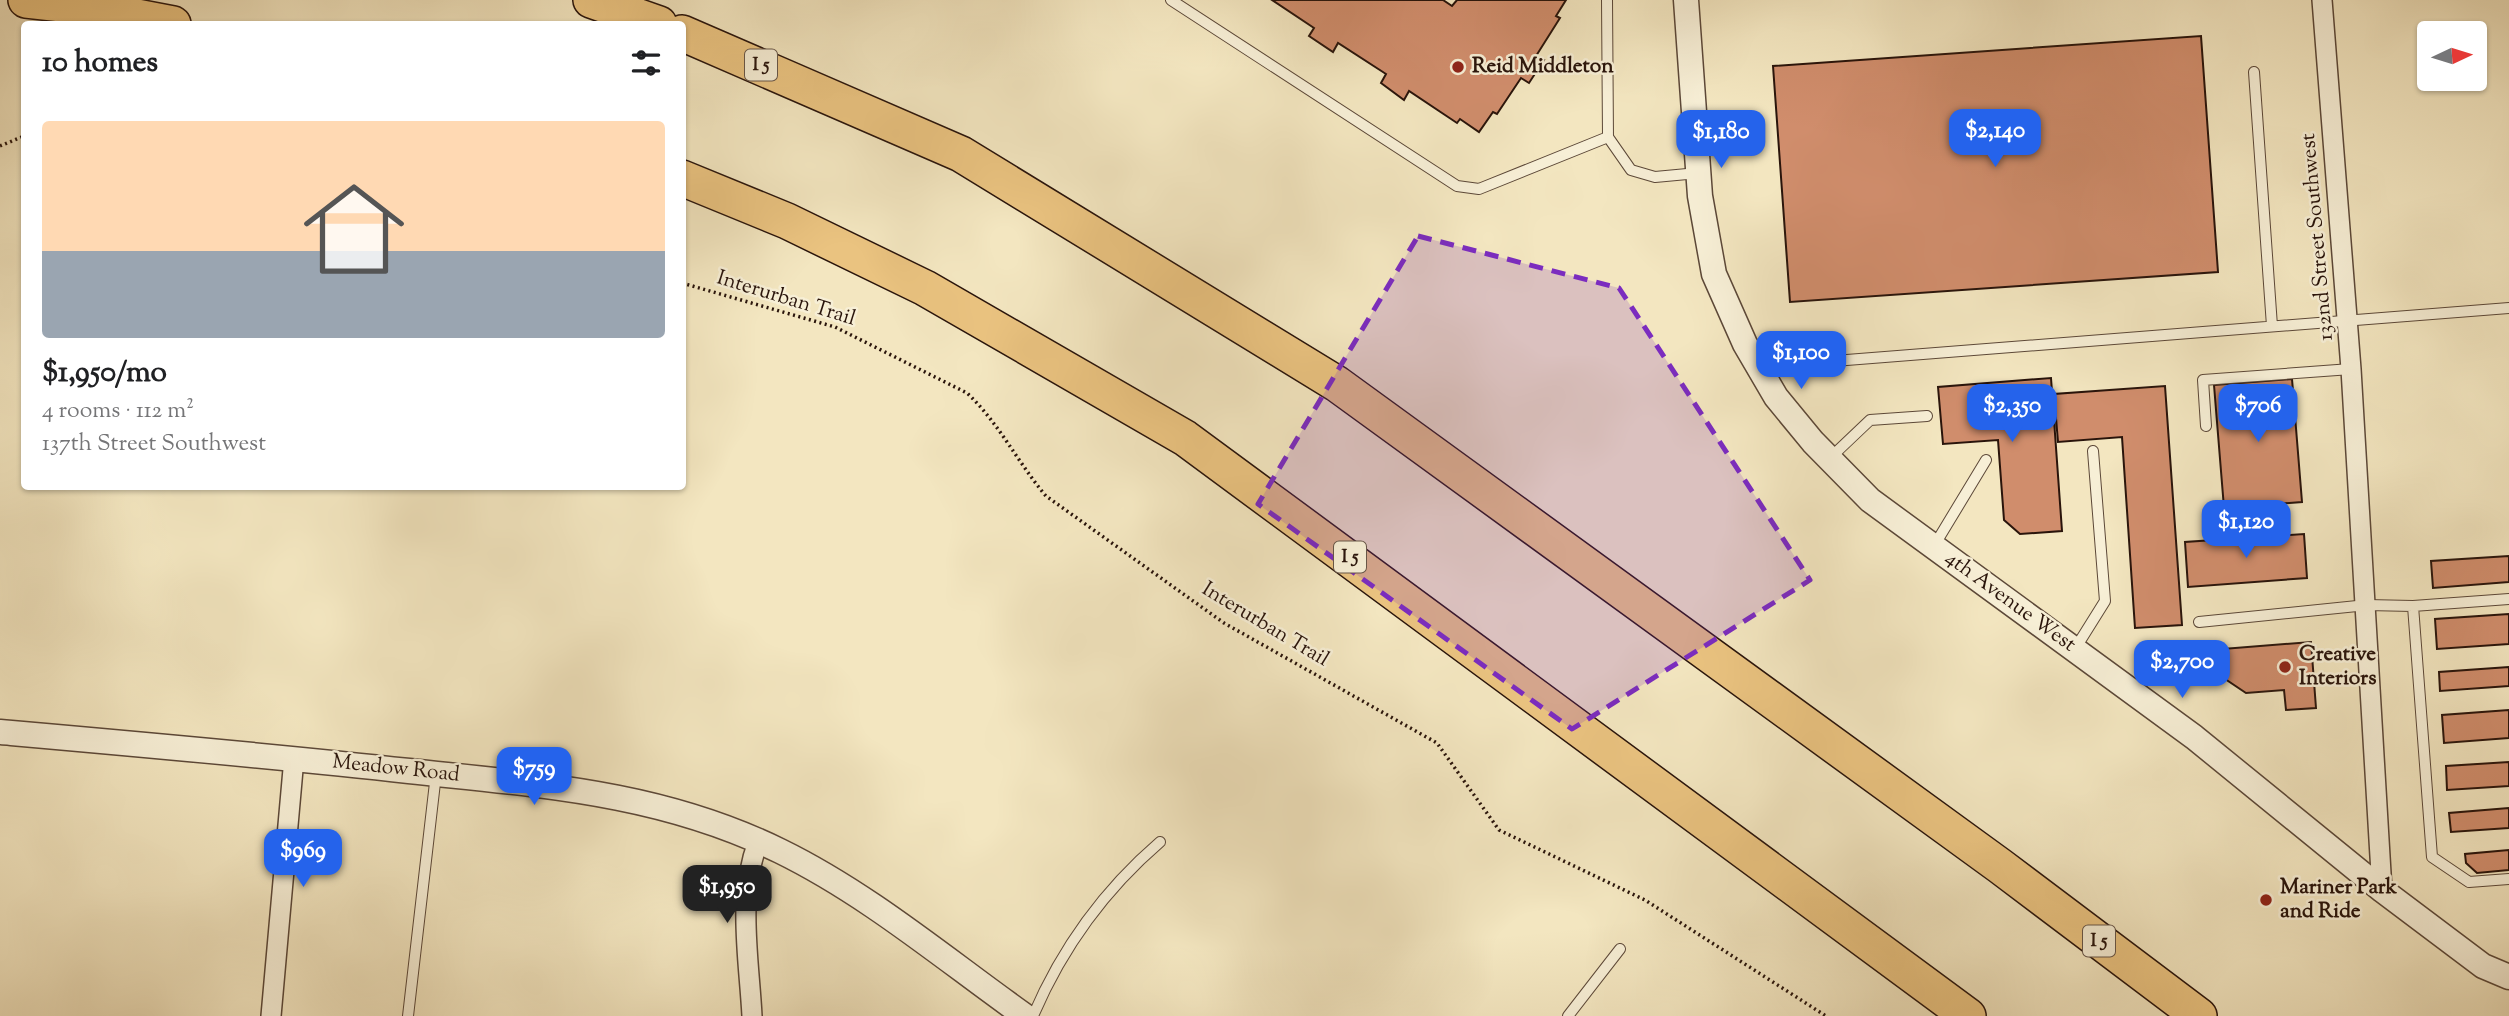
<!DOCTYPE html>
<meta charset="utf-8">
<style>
:root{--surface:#fff;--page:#f6f6f6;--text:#202124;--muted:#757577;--accent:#2563eb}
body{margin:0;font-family:"Sorts Mill Goudy",serif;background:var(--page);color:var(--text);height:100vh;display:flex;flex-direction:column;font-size:26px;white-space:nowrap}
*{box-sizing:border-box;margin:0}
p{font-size:23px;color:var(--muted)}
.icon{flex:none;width:38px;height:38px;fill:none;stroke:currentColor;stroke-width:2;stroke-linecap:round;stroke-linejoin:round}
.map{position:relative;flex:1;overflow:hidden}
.drawer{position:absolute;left:21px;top:21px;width:665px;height:469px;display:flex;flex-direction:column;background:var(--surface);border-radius:7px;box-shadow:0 2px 5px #0004}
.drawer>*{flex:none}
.needle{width:46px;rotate:86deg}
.fabs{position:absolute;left:2417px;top:21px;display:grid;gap:14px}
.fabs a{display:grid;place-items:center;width:70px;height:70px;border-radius:7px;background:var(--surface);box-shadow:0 2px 5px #0004;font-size:35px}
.price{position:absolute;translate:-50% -60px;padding:0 16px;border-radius:14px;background:var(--accent);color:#fff;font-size:23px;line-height:46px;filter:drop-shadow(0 2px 4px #0008)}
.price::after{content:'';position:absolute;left:50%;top:42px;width:21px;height:16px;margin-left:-10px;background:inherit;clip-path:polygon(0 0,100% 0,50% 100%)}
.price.selected{background:#222;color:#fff}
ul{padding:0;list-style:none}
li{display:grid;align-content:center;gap:14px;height:371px;padding:0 21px}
li span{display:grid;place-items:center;height:217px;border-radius:7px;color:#555}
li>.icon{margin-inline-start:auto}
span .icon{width:126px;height:126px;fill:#fffc;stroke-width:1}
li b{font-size:30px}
h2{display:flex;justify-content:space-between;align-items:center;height:84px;padding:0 21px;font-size:30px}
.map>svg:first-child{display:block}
</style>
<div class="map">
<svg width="2509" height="1016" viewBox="0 0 2509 1016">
<rect width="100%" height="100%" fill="#f3e6c0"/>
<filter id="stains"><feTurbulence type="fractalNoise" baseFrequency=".00286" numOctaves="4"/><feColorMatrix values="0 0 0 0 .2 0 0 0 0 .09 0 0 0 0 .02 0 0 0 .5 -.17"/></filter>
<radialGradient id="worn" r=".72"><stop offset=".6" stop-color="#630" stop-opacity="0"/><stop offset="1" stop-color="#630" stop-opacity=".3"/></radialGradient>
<!-- building -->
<path fill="#d08d6c" stroke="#29140b" stroke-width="2" d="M1272,0H1443L1452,6L1457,0H1566L1556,16L1560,18L1536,56L1544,60L1529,83L1521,78L1497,114L1493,112L1479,132L1460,119L1457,123L1409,91L1404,100L1381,83L1386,74L1338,43L1333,52L1309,36L1314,28Z
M2201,36L2218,272L1790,302L1773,66Z
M2051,378L2062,531L2020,534L2004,520L1998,440L1943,444L1938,387Z
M2292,379L2302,502L2224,508L2214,385Z
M2165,386L2182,625L2135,628L2122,437L2058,442L2054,394Z
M2304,534L2307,578L2188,587L2185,542Z
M2509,556V582L2433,588L2431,561Z
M2509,614V644L2437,649L2435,619Z
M2311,642L2316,708L2286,710L2284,690L2246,693L2185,652Z
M2509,667V686L2440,691L2439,672Z
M2509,710V738L2444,743L2442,715Z
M2509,762V786L2447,790L2446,766Z
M2509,808V828L2451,832L2449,813Z
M2509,850V870L2477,873L2466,863L2465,854Z"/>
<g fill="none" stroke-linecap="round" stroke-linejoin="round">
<defs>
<path id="service" d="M1171,0L1457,186L1479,189L1608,137L1607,0
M2254,72L2272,326
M1608,137L1631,170L1655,177L1698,173
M1759,368L1814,354L1834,361L2509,308
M2206,426L2203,380L2351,369
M1830,458L1870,420L1927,416
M1934,546L1986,460
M2509,599L2413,606L2432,857L2469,882L2509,879
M2199,622L2367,605L2413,606
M2075,649L2105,601L2093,451
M408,1016L436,774
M1033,1016C1062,948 1103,891 1160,842
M1568,1016L1620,949"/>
<path id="minor" d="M2322,0L2351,369L2382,890
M271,1016L294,758
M752,1016C749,958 737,897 758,842"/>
<path id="tertiary" d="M1686,0L1700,196L1714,274L1745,344L1776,397L1813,442L1870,500L2194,737L2382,890L2483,966L2509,977
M0,732C136,744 273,756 409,771C539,785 660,792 780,851C868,894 946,960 1025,1016"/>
<path id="motorway" d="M26,0L80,6L173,24
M591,0L659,24
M682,33L961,154L1337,384L2000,866L2199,1016
M682,178L787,221L925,288L1185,438L1968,1016"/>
</defs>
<!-- service casing -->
<use href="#service" stroke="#5c4838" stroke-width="12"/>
<!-- minor casing -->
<use href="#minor" stroke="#5c4838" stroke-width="22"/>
<!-- tertiary casing -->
<use href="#tertiary" stroke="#5c4838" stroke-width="27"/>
<!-- motorway casing -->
<use href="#motorway" stroke="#29140b" stroke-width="38"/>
<!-- path -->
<path stroke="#29140b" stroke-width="3.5" stroke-dasharray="2 3.5" stroke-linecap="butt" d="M0,146L24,136
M682,283L835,327L967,393C999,423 1018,463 1046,496L1224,623L1437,743L1499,830L1645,900L1826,1016"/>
<!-- service -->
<use href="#service" stroke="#f7efd6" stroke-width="10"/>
<!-- minor -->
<use href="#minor" stroke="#f7efd6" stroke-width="19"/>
<!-- tertiary -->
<use href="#tertiary" stroke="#f7efd6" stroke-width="24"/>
<!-- motorway -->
<use href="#motorway" stroke="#eac380" stroke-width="35"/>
</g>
<!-- marked area -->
<path fill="#7b2cbf" fill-opacity="0.2" stroke="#7b2cbf" stroke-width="5" stroke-dasharray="14 9" stroke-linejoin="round" d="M1418,236L1619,288L1810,580L1572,729L1258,504Z"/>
<!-- markers -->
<g fill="#8f2418" stroke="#f7efd6" stroke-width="2.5">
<circle cx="1458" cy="67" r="7"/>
<circle cx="2285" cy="667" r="7"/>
<circle cx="2266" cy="900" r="7"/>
</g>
<g text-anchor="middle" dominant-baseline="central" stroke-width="5" stroke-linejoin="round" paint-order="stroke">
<!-- shield labels -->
<g fill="#f7efd6" stroke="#675648" stroke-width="2">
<rect x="745" y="49.5" width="32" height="31" rx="5"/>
<rect x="1334" y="541.5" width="32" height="31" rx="5"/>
<rect x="2083" y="925.5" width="32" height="31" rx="5"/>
</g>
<g font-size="19" font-weight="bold" fill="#29140b">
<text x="761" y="65">I 5</text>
<text x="1350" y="557">I 5</text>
<text x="2099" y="941">I 5</text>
</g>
<!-- poi labels -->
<g font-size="21" font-weight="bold" fill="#29140b" stroke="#f7efd6" text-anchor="start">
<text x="1472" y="67">Reid Middleton</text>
<text x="2299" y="655">Creative<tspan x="2299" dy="24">Interiors</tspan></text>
<text x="2280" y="888">Mariner Park<tspan x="2280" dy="24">and Ride</tspan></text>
</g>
<!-- street labels -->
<g font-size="21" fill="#29140b" stroke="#f7efd6">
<text transform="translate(2318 237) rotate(-95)">132nd Street Southwest</text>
<text transform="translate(786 299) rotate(17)">Interurban Trail</text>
<text transform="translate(2010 602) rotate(36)">4th Avenue West</text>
<text transform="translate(1265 625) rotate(31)">Interurban Trail</text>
<text transform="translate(396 769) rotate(6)">Meadow Road</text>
</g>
</g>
<rect width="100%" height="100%" filter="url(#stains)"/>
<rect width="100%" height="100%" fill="url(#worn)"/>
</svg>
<div class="fabs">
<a><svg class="needle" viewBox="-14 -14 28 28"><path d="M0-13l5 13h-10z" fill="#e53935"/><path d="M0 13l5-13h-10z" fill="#757577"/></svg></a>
</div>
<b class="price" style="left:1995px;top:169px">$2,140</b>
<b class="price" style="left:1721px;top:170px">$1,180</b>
<b class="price" style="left:1801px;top:391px">$1,100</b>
<b class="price" style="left:2012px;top:444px">$2,350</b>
<b class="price" style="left:2258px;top:444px">$706</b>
<b class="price" style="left:2246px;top:560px">$1,120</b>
<b class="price" style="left:2182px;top:700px">$2,700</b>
<b class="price" style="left:534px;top:807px">$759</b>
<b class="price" style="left:303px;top:889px">$969</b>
<b class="price selected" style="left:727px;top:925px">$1,950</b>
<section class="drawer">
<h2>10 homes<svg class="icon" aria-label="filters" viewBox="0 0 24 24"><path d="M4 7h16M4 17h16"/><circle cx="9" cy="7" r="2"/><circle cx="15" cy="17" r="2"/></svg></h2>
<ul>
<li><span style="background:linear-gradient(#ffd9b3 60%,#9aa5b1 0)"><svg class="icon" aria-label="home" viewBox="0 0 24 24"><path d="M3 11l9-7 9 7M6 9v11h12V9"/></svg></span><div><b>$1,950/mo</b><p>4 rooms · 112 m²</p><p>137th Street Southwest</p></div></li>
</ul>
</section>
</div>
